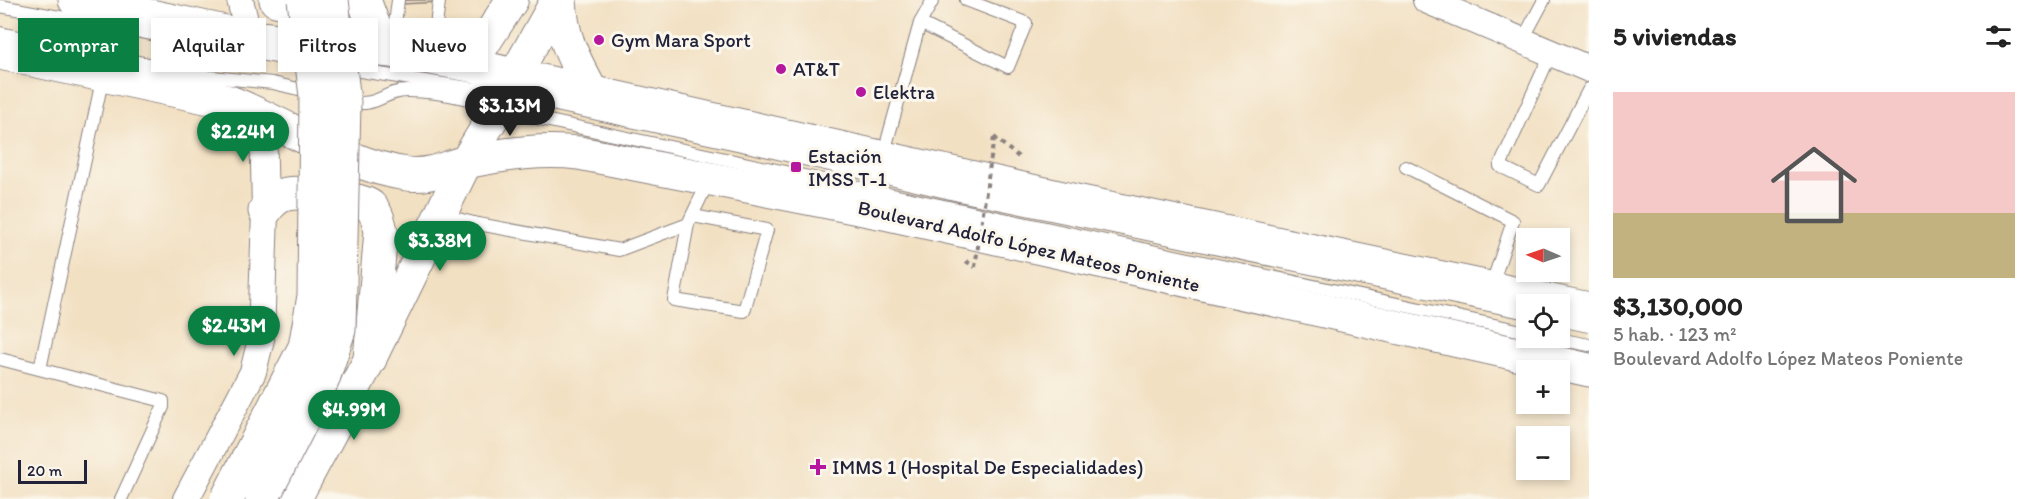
<!DOCTYPE html>
<html lang="es">
<meta charset="utf-8">
<style>
:root{--surface:#fff;--page:#f6f6f6;--text:#222;--muted:#767676;--accent:#0b8043}
body{margin:0;font-family:Itim,sans-serif;background:var(--page);color:var(--text);height:100vh;display:flex;flex-direction:column;font-size:22px;white-space:nowrap}
*{box-sizing:border-box;margin:0}
p{font-size:20px;color:var(--muted)}
.icon{flex:none;width:33px;height:33px;fill:none;stroke:currentColor;stroke-width:2;stroke-linecap:round;stroke-linejoin:round}
.map{position:relative;flex:1;overflow:hidden}
.details{display:flex;flex-direction:column;background:var(--surface);width:450px}
.details>*{flex:none}
.banner{position:absolute;left:18px;top:18px;width:570px;height:54px;display:flex;gap:12px}
.needle{width:39px;rotate:272deg}
.buttons{position:absolute;left:1516px;top:228px;display:grid;gap:12px}
.buttons a{display:grid;place-items:center;width:54px;height:54px;border-radius:0px;background:var(--surface);box-shadow:0 3px 9px #0003;font-size:30px}
.scale{position:absolute;left:18px;bottom:15px;width:69px;box-sizing:border-box;padding-left:6px;border:3px solid #22223b;border-top:0;font-size:16px;line-height:21px;white-space:nowrap;color:#22223b;-webkit-text-stroke:4px #fbf7ec;paint-order:stroke}
.price{position:absolute;translate:-50% -51px;padding:0 14px;border-radius:21px;background:var(--accent);color:#fff;font-size:20px;line-height:39px;filter:drop-shadow(0 2px 3px #0008)}
.price::after{content:'';position:absolute;left:50%;top:36px;width:18px;height:14px;margin-left:-9px;background:inherit;clip-path:polygon(0 0,100% 0,50% 100%)}
.price.selected{background:#222;color:#fff}
ul{padding:0;list-style:none}
li{display:grid;align-content:center;gap:12px;height:318px;padding:0 24px}
li span{display:grid;place-items:center;height:186px;border-radius:0px;color:#555}
li>.icon{margin-inline-start:auto}
span .icon{width:108px;height:108px;fill:#fffc;stroke-width:1}
li b{font-size:26px}
h2{display:flex;justify-content:space-between;align-items:center;height:72px;padding:0 24px;font-size:26px}
.chip{padding:0 21px;border-radius:0px;background:var(--surface);box-shadow:0 3px 9px #0003;font-size:21px;line-height:54px}
.chip.selected{background:var(--accent);color:#fff}
main{display:flex;flex:1;min-height:0}
.map>svg:first-child{display:block}
</style>
<main>
<div class="map">
<svg width="1589" height="499" viewBox="0 0 1589 499">
<rect width="100%" height="100%" fill="#fbf7ec"/>
<filter id="ink" filterUnits="userSpaceOnUse"><feTurbulence type="fractalNoise" baseFrequency=".0167" numOctaves="2"/><feDisplacementMap in="SourceGraphic" scale="12" xChannelSelector="R" yChannelSelector="G"/><feConvolveMatrix kernelMatrix="1 2 1 2 8 2 1 2 1" color-interpolation-filters="sRGB"/></filter>
<filter id="wash" filterUnits="userSpaceOnUse"><feTurbulence type="fractalNoise" baseFrequency=".008" numOctaves="4" result="noise"/><feDisplacementMap in="SourceGraphic" scale="24" xChannelSelector="R" yChannelSelector="G"/><feGaussianBlur stdDeviation="1.35" result="paint"/><feColorMatrix in="noise" values="0 0 0 0 0 0 0 0 0 0 0 0 0 0 0 0 0 1.4 0 .05"/><feComposite in="paint" operator="in"/></filter>
<g filter="url(#wash)">
<rect width="100%" height="100%" fill="#f2e0c2"/>
<g id="blocks">
<!-- building -->
<path fill="#d39ab0" d="M403,0H439V2L402,4Z"/>
</g>
</g>
<g filter="url(#ink)">
<use href="#blocks" fill-opacity="0" stroke="#8a817e" stroke-width="1.5"/>
<g fill="none" stroke-linecap="round" stroke-linejoin="round">
<defs>
<path id="service" d="M0,6L309,63
M920,23L1008,67L1026,23L966,0
M0,33L211,77L273,83L315,93
M393,40L398,0
M1522,41L1544,0
M1551,53L1500,166L1539,185L1589,89
M432,56L439,2
M341,68L501,93L760,149L959,195L1527,313
M346,101C379,109 381,91 408,91C452,91 498,107 540,119L1527,332
M883,156L920,23L933,0
M1406,167L1513,221L1491,287
M442,215L478,224L619,250L688,224L709,180
M688,224L674,300L744,311L767,230L693,216
M1560,320L1589,326
M1553,338L1589,345
M0,359L163,401V407L121,499
M40,369L103,76"/>
<path id="minor" d="M240,0L249,37
M1426,0L1589,69
M186,499L253,372L261,339L265,211L263,115"/>
<path id="tertiary" d="M470,65L512,0
M295,499L370,359L466,162L499,107L501,93L515,75L557,0"/>
<path id="primary" d="M75,0L249,37L391,51L470,65L1072,200L1589,309
M276,0L301,5L333,1
M364,0L373,24L391,51
M560,0C562,40 574,59 592,93
M0,53L229,102C285,123 349,167 407,174C431,177 448,166 470,161C506,154 542,149 579,153L884,213L1589,370
M265,211C271,202 277,196 287,194C301,191 359,198 370,206C377,213 379,222 381,231L370,359"/>
</defs>
<!-- service casing -->
<use href="#service" stroke="#8a817e" stroke-width="14"/>
<!-- minor casing -->
<use href="#minor" stroke="#8a817e" stroke-width="28"/>
<!-- tertiary casing -->
<use href="#tertiary" stroke="#8a817e" stroke-width="34"/>
<!-- primary casing -->
<use href="#primary" stroke="#8a817e" stroke-width="35"/>
<!-- path -->
<path stroke="#8a817e" stroke-width="4" stroke-dasharray="4.5 4.5" stroke-linecap="butt" d="M994,137L1021,159
M966,261L975,267"/>
<!-- service -->
<use href="#service" stroke="#fff" stroke-width="12"/>
<!-- minor -->
<use href="#minor" stroke="#fff" stroke-width="26"/>
<!-- tertiary -->
<use href="#tertiary" stroke="#fff" stroke-width="32"/>
<!-- primary -->
<use href="#primary" stroke="#fff" stroke-width="33"/>
<defs>
<path id="primary-bridge" d="M227,499L305,347L314,296L316,96L304,0
M262,499L323,379L339,330L344,102L332,0"/>
</defs>
<!-- primary-bridge casing -->
<use href="#primary-bridge" stroke="#8a817e" stroke-width="35" stroke-linecap="butt"/>
<!-- path-bridge -->
<path stroke="#8a817e" stroke-width="4" stroke-dasharray="4.5 4.5" stroke-linecap="butt" d="M975,267L994,137"/>
<!-- primary-bridge -->
<use href="#primary-bridge" stroke="#fff" stroke-width="33"/>
</g>
</g>
<!-- markers -->
<g fill="#b5179e" stroke="#fbf7ec" stroke-width="2">
<circle cx="599" cy="40" r="6"/>
<circle cx="781" cy="69" r="6"/>
<circle cx="861" cy="92" r="6"/>
<rect x="790" y="161" width="12" height="12" rx="3"/>
<path d="M815 458h6v6h6v6h-6v6h-6v-6h-6v-6h6z"/>
</g>
<g text-anchor="middle" dominant-baseline="central" stroke-width="6" stroke-linejoin="round" paint-order="stroke">
<!-- poi labels -->
<g font-size="20" fill="#22223b" stroke="#fbf7ec" text-anchor="start">
<text x="611" y="40">Gym Mara Sport</text>
<text x="793" y="69">AT&amp;T</text>
<text x="873" y="92">Elektra</text>
<text x="808" y="156">Estación<tspan x="808" dy="23">IMSS T-1</tspan></text>
<text x="832" y="467">IMMS 1 (Hospital De Especialidades)</text>
</g>
<!-- street labels -->
<g font-size="20" fill="#22223b" stroke="#fbf7ec">
<text transform="translate(1029 246) rotate(13)">Boulevard Adolfo López Mateos Poniente</text>
</g>
</g>
</svg>
<div class="buttons">
<a><svg class="needle" viewBox="-14 -14 28 28"><path d="M0-13l5 13h-10z" fill="#e53935"/><path d="M0 13l5-13h-10z" fill="#767676"/></svg></a>
<a><svg class="icon" aria-label="locate" viewBox="0 0 24 24"><circle cx="12" cy="12" r="6"/><path d="M12 2v4M12 18v4M2 12h4M18 12h4"/></svg></a>
<a>+</a>
<a>−</a>
</div>
<div class="scale">20 m</div>
<b class="price selected" style="left:510px;top:137px">$3.13M</b>
<b class="price" style="left:243px;top:163px">$2.24M</b>
<b class="price" style="left:440px;top:272px">$3.38M</b>
<b class="price" style="left:234px;top:357px">$2.43M</b>
<b class="price" style="left:354px;top:441px">$4.99M</b>
<div class="banner">
<a class="chip selected">Comprar</a>
<a class="chip">Alquilar</a>
<a class="chip">Filtros</a>
<a class="chip">Nuevo</a>
</div>
</div>
<section class="details">
<h2>5 viviendas<svg class="icon" aria-label="filters" viewBox="0 0 24 24"><path d="M4 7h16M4 17h16"/><circle cx="9" cy="7" r="2"/><circle cx="15" cy="17" r="2"/></svg></h2>
<ul>
<li><span style="background:linear-gradient(#f6c9c9 65%,#c2b280 0)"><svg class="icon" aria-label="home" viewBox="0 0 24 24"><path d="M3 11l9-7 9 7M6 9v11h12V9"/></svg></span><div><b>$3,130,000</b><p>5 hab. · 123 m²</p><p>Boulevard Adolfo López Mateos Poniente</p></div></li>
</ul>
</section>
</main>
